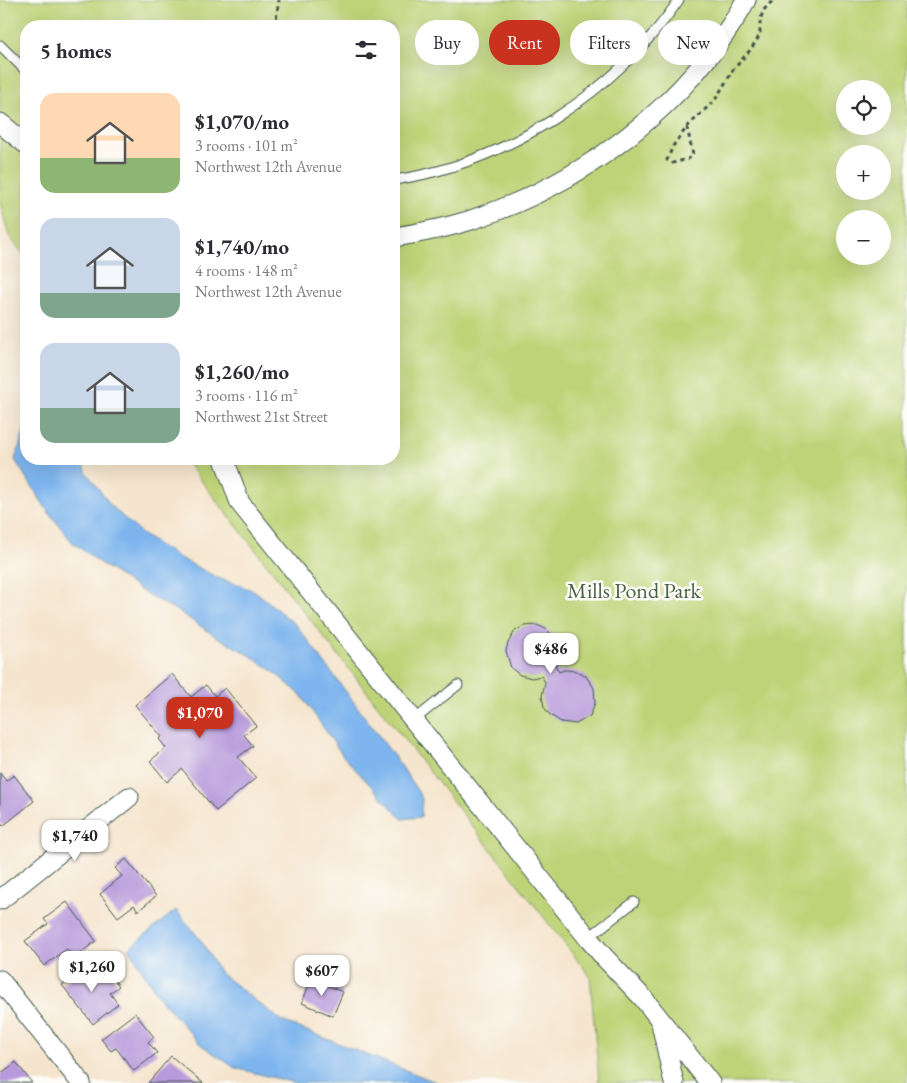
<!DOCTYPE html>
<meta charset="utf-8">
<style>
:root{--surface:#fff;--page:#f7f7f7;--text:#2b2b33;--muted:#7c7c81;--accent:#c8321e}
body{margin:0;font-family:"EB Garamond",serif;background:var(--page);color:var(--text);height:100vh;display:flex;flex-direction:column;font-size:19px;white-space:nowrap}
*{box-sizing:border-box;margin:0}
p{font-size:16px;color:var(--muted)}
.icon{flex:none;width:28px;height:28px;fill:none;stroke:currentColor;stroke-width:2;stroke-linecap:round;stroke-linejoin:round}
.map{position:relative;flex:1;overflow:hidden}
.side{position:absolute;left:20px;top:20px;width:380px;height:445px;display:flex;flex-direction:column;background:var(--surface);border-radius:20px;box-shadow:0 5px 20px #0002}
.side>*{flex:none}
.guide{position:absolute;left:415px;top:20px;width:416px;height:45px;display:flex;gap:10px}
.buttons{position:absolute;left:836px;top:80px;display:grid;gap:10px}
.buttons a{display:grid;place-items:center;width:55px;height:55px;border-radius:50%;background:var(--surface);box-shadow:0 5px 20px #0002;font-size:25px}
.price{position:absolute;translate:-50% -42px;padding:0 11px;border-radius:10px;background:#fff;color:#222;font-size:16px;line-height:32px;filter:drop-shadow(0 1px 2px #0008)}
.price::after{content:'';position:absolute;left:50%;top:30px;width:15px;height:11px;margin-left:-8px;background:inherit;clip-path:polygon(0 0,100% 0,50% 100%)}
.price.active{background:var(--accent);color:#fff}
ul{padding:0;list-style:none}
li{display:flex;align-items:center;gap:15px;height:125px;padding:0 20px}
li span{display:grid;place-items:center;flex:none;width:140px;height:100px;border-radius:15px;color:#555}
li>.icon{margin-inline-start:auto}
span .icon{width:60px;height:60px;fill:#fffc;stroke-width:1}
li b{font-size:21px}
h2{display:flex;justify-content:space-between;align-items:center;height:60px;padding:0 20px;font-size:21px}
.pill{padding:0 18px;border-radius:22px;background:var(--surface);box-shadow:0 5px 20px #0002;font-size:18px;line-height:45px}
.pill.active{background:var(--accent);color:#fff}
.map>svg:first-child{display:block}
</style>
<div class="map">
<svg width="907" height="1083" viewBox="0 0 907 1083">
<rect width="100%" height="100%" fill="#fdfcf7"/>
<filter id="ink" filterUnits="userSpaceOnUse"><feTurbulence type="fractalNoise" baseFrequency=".02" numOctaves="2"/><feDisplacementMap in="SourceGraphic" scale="10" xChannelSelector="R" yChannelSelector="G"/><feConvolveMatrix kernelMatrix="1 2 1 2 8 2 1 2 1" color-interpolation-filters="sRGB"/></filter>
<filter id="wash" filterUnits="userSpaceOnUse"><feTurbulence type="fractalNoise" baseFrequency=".0096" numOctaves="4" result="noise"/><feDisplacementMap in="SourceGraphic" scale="20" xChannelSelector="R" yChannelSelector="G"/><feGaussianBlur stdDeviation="1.12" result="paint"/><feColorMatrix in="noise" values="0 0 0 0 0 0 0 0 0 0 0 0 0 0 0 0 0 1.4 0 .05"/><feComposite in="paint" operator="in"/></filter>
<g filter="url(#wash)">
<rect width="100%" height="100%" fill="#f5e5ce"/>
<!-- green -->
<path fill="#bed377" stroke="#6e8856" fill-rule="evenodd" d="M0,0H907V1083H599L590,976L184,459H394V26H26V258L9,236L0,204ZM845,89H882V126H845ZM845,154H882V191H845ZM845,219H882V256H845Z"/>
<!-- water -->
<path fill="#7eb5ee" stroke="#4e7991" d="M26,425V459H83L86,472L112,507L143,535L176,556L218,578L255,591L297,626L402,767L422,798L421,817L402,819L343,756L301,695L269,668L248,654L217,637L179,612L148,595L104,566L72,542L47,510L15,460Z
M176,910L200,939L220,973L282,1021L438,1083H295L235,1068L200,1044L157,995L129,948Z"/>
<g id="blocks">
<!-- building -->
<path fill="#b79adb" d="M537,625L546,629L555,638L560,651L555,665L559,672L564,670L576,671L585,675L594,688L595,703L590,716L576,724L561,722L549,714L544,707L542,696L545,682L541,676L532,678L520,675L511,668L506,651L508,643L515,631L524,626Z
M172,674L191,697L206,685L215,696L225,688L256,726L244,735L253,746L238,757L256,778L216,811L182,769L167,782L150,761L166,748L159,739L162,737L135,705Z
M0,773L6,781L14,775L34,801L3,826L0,822Z
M126,859L156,896L138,911L134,905L118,917L100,894L122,876L115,868Z
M67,902L96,941L74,958L67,949L44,966L25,941L48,924L44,919Z
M87,966L98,980L108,972L119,986L110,993L118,1004L93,1024L62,985Z
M311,979L343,992L333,1016L302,1003Z
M135,1013L154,1037L148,1042L157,1053L134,1071L116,1048L111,1051L101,1039Z
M171,1056L203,1083H148Z
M16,1062L32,1083H0V1074Z"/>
</g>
</g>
<g filter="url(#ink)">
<use href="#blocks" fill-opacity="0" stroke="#3f564b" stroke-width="1"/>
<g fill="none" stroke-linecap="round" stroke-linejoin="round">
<defs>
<path id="service" d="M0,45L26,71
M394,180C505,164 616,92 679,0
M414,720L458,685
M588,938L634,902"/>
<path id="minor" d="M0,123L26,144
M394,237C420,233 446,228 471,220C584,183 688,105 746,0
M224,459L240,503L588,938L604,957L643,998L710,1083
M0,900L129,797
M0,980L81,1083
M661,1023L674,1083"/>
</defs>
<!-- service casing -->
<use href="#service" stroke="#3f564b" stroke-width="11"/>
<!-- minor casing -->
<use href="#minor" stroke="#3f564b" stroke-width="21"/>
<!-- path -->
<path stroke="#3f564b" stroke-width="3" stroke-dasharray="4 4" stroke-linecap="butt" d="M275,26L279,0
M687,127L693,155L688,159L673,163L667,160L673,146L687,127L715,100L733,70L751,49L760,35V21L763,11L773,0"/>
<!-- service -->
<use href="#service" stroke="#fff" stroke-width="9"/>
<!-- minor -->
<use href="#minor" stroke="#fff" stroke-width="19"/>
</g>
</g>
<g text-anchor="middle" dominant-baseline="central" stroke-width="5" stroke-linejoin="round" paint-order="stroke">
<!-- park labels -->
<g font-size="22" fill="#476245" stroke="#fdfcf7">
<text x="634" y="590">Mills Pond Park</text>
</g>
</g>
</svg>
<div class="buttons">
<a><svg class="icon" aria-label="locate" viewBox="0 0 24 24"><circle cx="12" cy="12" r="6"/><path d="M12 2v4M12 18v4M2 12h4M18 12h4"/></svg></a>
<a>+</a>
<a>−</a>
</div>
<b class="price" style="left:551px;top:675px">$486</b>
<b class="price active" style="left:200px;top:739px">$1,070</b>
<b class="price" style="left:75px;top:862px">$1,740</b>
<b class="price" style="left:92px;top:993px">$1,260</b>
<b class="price" style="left:322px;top:997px">$607</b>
<div class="guide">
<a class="pill">Buy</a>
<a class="pill active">Rent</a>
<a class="pill">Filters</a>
<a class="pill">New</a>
</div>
<section class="side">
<h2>5 homes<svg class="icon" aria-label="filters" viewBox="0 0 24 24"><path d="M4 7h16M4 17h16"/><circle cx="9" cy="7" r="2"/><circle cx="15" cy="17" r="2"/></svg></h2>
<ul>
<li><span style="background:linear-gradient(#ffd9b3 65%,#8fb573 0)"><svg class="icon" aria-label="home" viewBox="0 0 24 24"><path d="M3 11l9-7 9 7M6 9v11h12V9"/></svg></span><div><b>$1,070/mo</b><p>3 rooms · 101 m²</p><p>Northwest 12th Avenue</p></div></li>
<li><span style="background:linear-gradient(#c9d6e8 75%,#7fa58c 0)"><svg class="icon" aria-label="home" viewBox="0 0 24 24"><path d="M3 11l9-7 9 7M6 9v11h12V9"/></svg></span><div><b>$1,740/mo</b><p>4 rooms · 148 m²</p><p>Northwest 12th Avenue</p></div></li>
<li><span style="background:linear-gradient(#c9d6e8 65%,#7fa58c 0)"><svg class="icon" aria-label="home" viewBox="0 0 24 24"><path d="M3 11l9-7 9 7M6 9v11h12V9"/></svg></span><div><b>$1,260/mo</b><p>3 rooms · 116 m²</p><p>Northwest 21st Street</p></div></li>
</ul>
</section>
</div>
